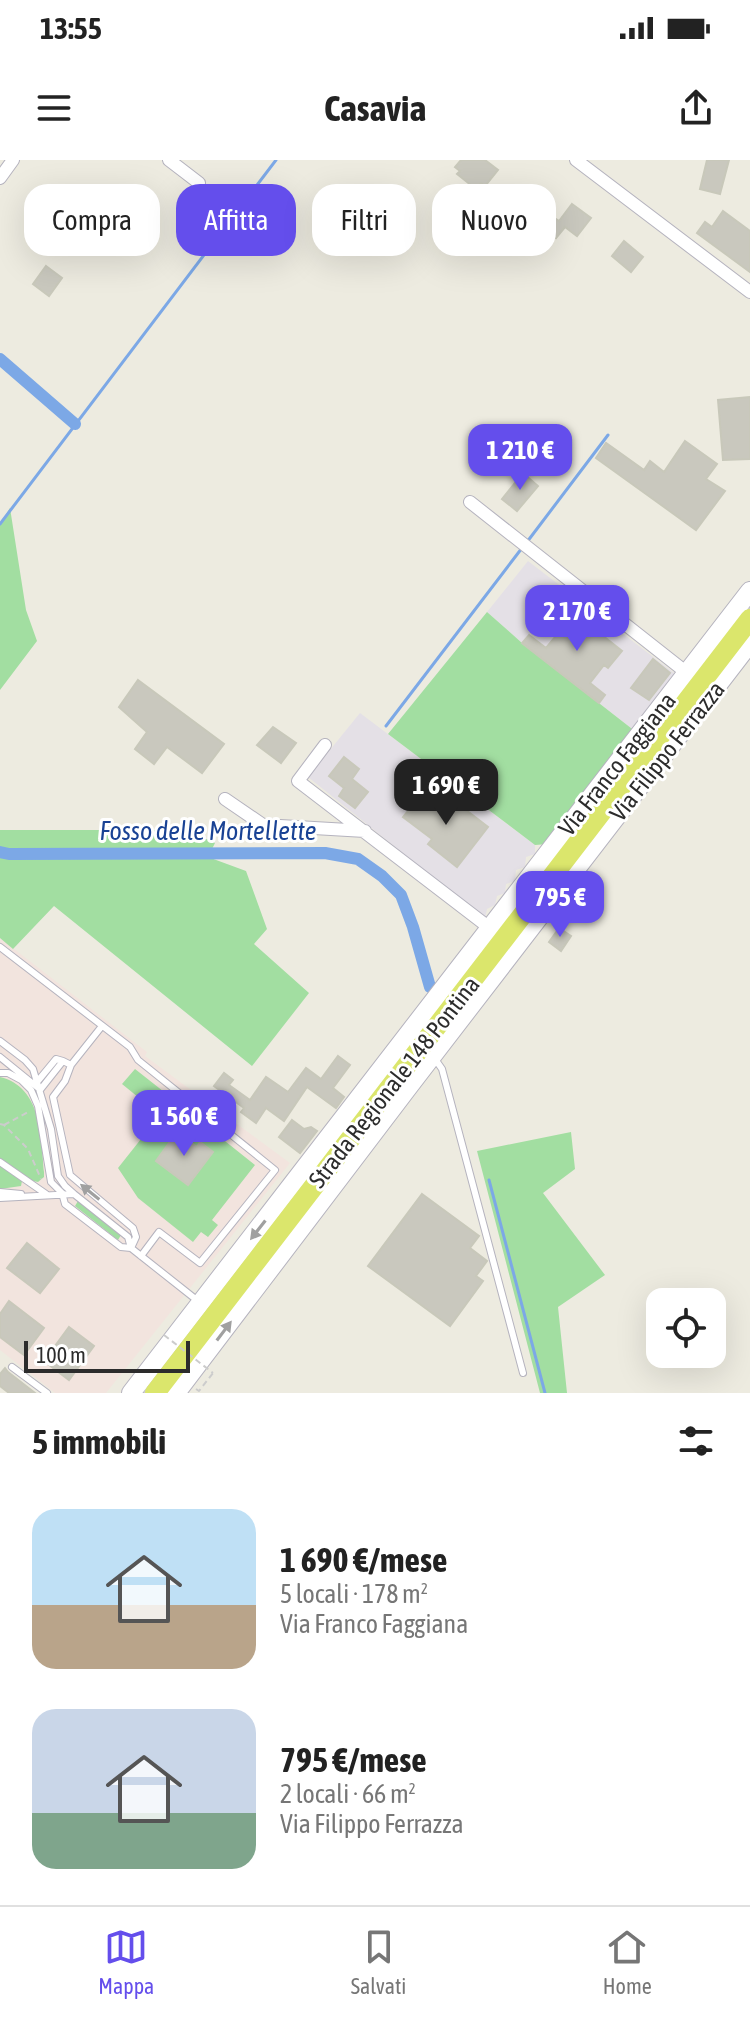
<!DOCTYPE html>
<html lang="it">
<meta charset="utf-8">
<style>
:root{--surface:#fff;--page:#f6f6f6;--text:#222;--muted:#767676;--line:#e0e0e0;--accent:#644eec}
body{margin:0;font-family:"Asap Condensed",sans-serif;background:var(--page);color:var(--text);height:100vh;display:flex;flex-direction:column;font-size:30px;white-space:nowrap}
*{box-sizing:border-box;margin:0}
p{font-size:26px;color:var(--muted)}
.icon{flex:none;width:44px;height:44px;fill:none;stroke:currentColor;stroke-width:2;stroke-linecap:round;stroke-linejoin:round}
.map{position:relative;height:1233px;overflow:hidden}
.panel{display:flex;flex-direction:column;background:var(--surface);flex:1}
.panel>*{flex:none}
.hud{position:absolute;left:24px;top:24px;width:702px;height:72px;display:flex;gap:16px}
.fabs{position:absolute;left:646px;top:1128px;display:grid;gap:16px}
.fabs a{display:grid;place-items:center;width:80px;height:80px;border-radius:16px;background:var(--surface);box-shadow:0 8px 32px #0002;font-size:40px}
.scale{position:absolute;left:24px;bottom:20px;width:166px;box-sizing:border-box;padding-left:8px;border:4px solid #2c2c2c;border-top:0;font-size:22px;line-height:28px;white-space:nowrap;color:#2c2c2c;-webkit-text-stroke:6px #fff;paint-order:stroke}
.price{position:absolute;translate:-50% -68px;padding:0 18px;border-radius:16px;background:var(--accent);color:#fff;font-size:26px;line-height:52px;filter:drop-shadow(0 2px 4px #0008)}
.price::after{content:'';position:absolute;left:50%;top:48px;width:24px;height:18px;margin-left:-12px;background:inherit;clip-path:polygon(0 0,100% 0,50% 100%)}
.price.active{background:#222;color:#fff}
ul{padding:0;list-style:none}
li{display:flex;align-items:center;gap:24px;height:200px;padding:0 32px}
li span{display:grid;place-items:center;flex:none;width:224px;height:160px;border-radius:24px;color:#555}
li>.icon{margin-inline-start:auto}
span .icon{width:96px;height:96px;fill:#fffc;stroke-width:1}
li b{font-size:34px}
h2{display:flex;justify-content:space-between;align-items:center;height:96px;padding:0 32px;font-size:34px}
.chip{padding:0 28px;border-radius:24px;background:var(--surface);box-shadow:0 8px 32px #0002;font-size:28px;line-height:72px}
.chip.active{background:var(--accent);color:#fff}
.status{display:flex;justify-content:space-between;align-items:center;height:56px;padding:0 40px;background:var(--surface);direction:ltr}
.status svg{height:22px;fill:currentColor}
header{display:flex;justify-content:space-between;align-items:center;height:104px;padding:0 32px;background:var(--surface);font-size:36px;font-weight:700}
.tabs{display:flex;justify-content:space-around;align-items:center;height:112px;border-top:2px solid var(--line);background:var(--surface);font-size:22px;color:var(--muted)}
.tabs a{display:grid;justify-items:center;gap:4px}
.tabs .active{color:var(--accent)}
.map>svg:first-child{display:block}
</style>
<div class="status"><b>13:55</b><svg viewBox="0 0 49 12"><path d="M0 12V9h3v3zM5 12V6h3v6zM10 12V3h3v9zM15 12V0h3v12zM26 1h20v11H26zM47 4h2v5h-2z"/></svg></div>
<header><svg class="icon" aria-label="menu" viewBox="0 0 24 24"><path d="M4 6h16M4 12h16M4 18h16"/></svg>Casavia<svg class="icon" aria-label="share" viewBox="0 0 24 24"><path d="M12 15V3M7 8l5-5 5 5M5 13v7h14v-7"/></svg></header>
<div class="map">
<svg width="750" height="1233" viewBox="0 0 750 1233">
<rect width="100%" height="100%" fill="#edebe0"/>
<!-- industrial -->
<path fill="#e4e0e6" d="M528,401L678,516L636,572L522,483L487,452Z
M360,553L535,685V694L526,697L525,707L516,710L515,721L506,724L505,733L497,736L495,745L487,749L485,759L308,617Z"/>
<!-- medical -->
<path fill="#f2e4de" d="M0,778L147,892L145,896L290,1003L106,1233H55L0,1190Z"/>
<!-- green -->
<path fill="#a2dea1" fill-rule="evenodd" d="M10,348L26,450L37,481L0,530V364Z
M487,452L522,483L636,572L548,684L535,685L388,574Z
M0,670H186L215,683L208,697L246,711L267,769L254,784L309,833L252,906L54,746L13,789L0,778Z
M135,909L168,935L165,940L167,942L162,950L172,957L181,946L255,1005L212,1060L218,1065L208,1077L201,1072L193,1082L138,1038L118,1008L160,955L122,924ZM177,973L197,987L201,982L213,992L188,1025L156,1001Z
M0,917C42,927 41,977 44,1012V1017L38,1022L33,1021L0,998Z
M571,972L575,1009L543,1033L605,1115L558,1147L567,1233H540L477,991Z
M0,1006L20,1019L22,1021L21,1026L0,1029Z
M78,1041L121,1075L118,1080L75,1046Z"/>
<g fill="none" stroke-linecap="round" stroke-linejoin="round">
<!-- stream -->
<path stroke="#7ca8e6" stroke-width="3" d="M0,364L276,0
M527,382L608,275
M386,566L522,388
M489,1020L545,1233"/>
<!-- canal -->
<path stroke="#7ca8e6" stroke-width="12" d="M0,199L75,264
M0,692L9,694L325,693L358,699L382,716L401,735L413,767L430,827"/>
</g>
<!-- building -->
<path fill="#c9c8be" stroke="#c8c8ba" stroke-width="2" d="M461,0H485L498,10L485,26L481,23L476,29L457,14L460,11L455,7Z
M707,0H729L720,34L700,29Z
M572,44L591,58L577,76L565,67L556,78L544,69L553,57L559,61Z
M723,51L750,71V112L697,73L705,62L712,67Z
M478,62L494,75L482,90L466,78Z
M624,81L643,97L631,112L612,96Z
M46,106L62,118L49,136L33,124Z
M750,237V299L723,300L718,240Z
M685,281L717,304L706,319L725,331L696,370L596,298L606,283L644,310L650,301L664,312Z
M523,313L538,326L517,351L502,339Z
M569,449L622,491L608,508L604,505L590,523L605,535L599,543L522,483L529,475L546,488L561,470L556,466Z
M653,499L670,513L649,540L631,528Z
M138,520L224,584L202,613L167,587L154,604L135,589L147,572L119,547Z
M273,567L296,583L281,603L257,585Z
M344,597L359,609L352,619L368,632L355,648L339,636L344,628L329,616Z
M426,629L453,650L458,644L488,667L457,707L428,684L432,679L403,657Z
M559,768L571,776L561,791L549,782Z
M338,896L350,905L333,928L344,937L336,948L307,927L284,961L266,948L256,963L241,952L244,948L214,926L224,913L233,920L229,925L250,940L266,917L288,932L306,908L321,919Z
M292,960L304,969L311,967L317,971L300,993L279,977Z
M177,972L197,987L200,982L213,992L188,1025L156,1001Z
M422,1034L479,1076L470,1088L487,1101L476,1116L483,1121L450,1166L368,1106Z
M27,1083L59,1109L40,1133L7,1108Z
M9,1141L44,1168L24,1195L0,1177V1154Z
M69,1167L94,1186L69,1220L44,1201Z
M5,1208L8,1212L35,1233H9L0,1226V1214Z"/>
<g fill="none" stroke-linecap="round" stroke-linejoin="round">
<defs>
<path id="lane" d="M0,787L130,887L138,900L275,1010L200,1103L159,1072L141,1096
M0,881L25,900L33,909L51,969L58,1016L65,1026L74,1034
M0,897L37,927
M435,899L442,909L523,1213
M71,905L102,866
M0,913H8L21,920L31,930L38,946L51,1022L62,1033L65,1044L121,1087L131,1088L198,1141
M37,922L56,899L63,901
M40,930L63,901L71,905L65,921L53,937L70,1015L133,1068L136,1077L131,1088
M0,1002L46,1034
M0,1032L21,1034
M0,1038L74,1034L128,1077L131,1088
M12,1207L47,1233"/>
<path id="street" d="M169,0L199,23
M576,0L750,132
M0,18L13,0
M470,342L687,513
M325,585L298,621L491,769
M225,639L263,665L365,671"/>
<path id="secondary" d="M131,1233L750,431
M176,1233L410,925L750,483"/>
<path id="primary" d="M155,1233L750,459"/>
</defs>
<!-- lane casing -->
<use href="#lane" stroke="#b5b3be" stroke-width="8"/>
<!-- street casing -->
<use href="#street" stroke="#b5b3be" stroke-width="14"/>
<!-- secondary casing -->
<use href="#secondary" stroke="#b5b3be" stroke-width="20"/>
<!-- primary casing -->
<use href="#primary" stroke="#ccc" stroke-width="22"/>
<!-- path -->
<path stroke="#ccc" stroke-width="2" stroke-dasharray="6 4" stroke-linecap="butt" d="M0,964L4,965L28,989L41,1019
M4,965L30,951
M196,1229L199,1231L213,1213"/>
<!-- lane -->
<use href="#lane" stroke="#fff" stroke-width="6"/>
<!-- street -->
<use href="#street" stroke="#fff" stroke-width="12"/>
<!-- secondary -->
<use href="#secondary" stroke="#fff" stroke-width="18"/>
<!-- primary -->
<use href="#primary" stroke="#dbe66c" stroke-width="20"/>
<!-- path-bridge -->
<path stroke="#ccc" stroke-width="2" stroke-dasharray="6 4" stroke-linecap="butt" d="M164,1175L213,1213"/>
</g>
<!-- one-way arrows -->
<defs><path id="oneway-solid" d="M-6-.8H1V-3.2L6.5 0L1 3.2V.8H-6Z" transform="scale(2)"/></defs>
<g fill="#a0a0a0">
<use href="#oneway-solid" transform="translate(90 1032) rotate(-141)"/>
<use href="#oneway-solid" transform="translate(258 1070) rotate(128)"/>
<use href="#oneway-solid" transform="translate(224 1171) rotate(-53)"/>
</g>
<g text-anchor="middle" dominant-baseline="central" stroke-width="6" stroke-linejoin="round" paint-order="stroke">
<!-- street labels -->
<g font-size="24" fill="#2c2c2c" stroke="#fff">
<text transform="translate(667 591) rotate(-52)">Via Filippo Ferrazza</text>
<text transform="translate(617 604) rotate(-52)">Via Franco Faggiana</text>
<text transform="translate(394 922) rotate(-52)">Strada Regionale 148 Pontina</text>
</g>
<!-- water labels -->
<g font-size="26" font-style="italic" fill="#194294" stroke="#fff">
<text x="208" y="671">Fosso delle Mortellette</text>
</g>
</g>
</svg>
<div class="fabs">
<a><svg class="icon" aria-label="locate" viewBox="0 0 24 24"><circle cx="12" cy="12" r="6"/><path d="M12 2v4M12 18v4M2 12h4M18 12h4"/></svg></a>
</div>
<div class="scale">100 m</div>
<b class="price" style="left:520px;top:332px">1 210 €</b>
<b class="price" style="left:577px;top:493px">2 170 €</b>
<b class="price active" style="left:446px;top:667px">1 690 €</b>
<b class="price" style="left:560px;top:779px">795 €</b>
<b class="price" style="left:184px;top:998px">1 560 €</b>
<div class="hud">
<a class="chip">Compra</a>
<a class="chip active">Affitta</a>
<a class="chip">Filtri</a>
<a class="chip">Nuovo</a>
</div>
</div>
<section class="panel">
<h2>5 immobili<svg class="icon" aria-label="filters" viewBox="0 0 24 24"><path d="M4 7h16M4 17h16"/><circle cx="9" cy="7" r="2"/><circle cx="15" cy="17" r="2"/></svg></h2>
<ul>
<li><span style="background:linear-gradient(#bfe0f5 60%,#b9a48a 0)"><svg class="icon" aria-label="home" viewBox="0 0 24 24"><path d="M3 11l9-7 9 7M6 9v11h12V9"/></svg></span><div><b>1 690 €/mese</b><p>5 locali · 178 m²</p><p>Via Franco Faggiana</p></div></li>
<li><span style="background:linear-gradient(#c9d6e8 65%,#7fa58c 0)"><svg class="icon" aria-label="home" viewBox="0 0 24 24"><path d="M3 11l9-7 9 7M6 9v11h12V9"/></svg></span><div><b>795 €/mese</b><p>2 locali · 66 m²</p><p>Via Filippo Ferrazza</p></div></li>
</ul>
</section>
<nav class="tabs">
<a class="active"><svg class="icon" aria-label="map" viewBox="0 0 24 24"><path d="M3 6l6-2 6 2 6-2v14l-6 2-6-2-6 2zM9 4v14M15 6v14"/></svg>Mappa</a>
<a><svg class="icon" aria-label="saved" viewBox="0 0 24 24"><path d="M7 4h10v16l-5-4-5 4z"/></svg>Salvati</a>
<a><svg class="icon" aria-label="home" viewBox="0 0 24 24"><path d="M3 11l9-7 9 7M6 9v11h12V9"/></svg>Home</a>
</nav>
